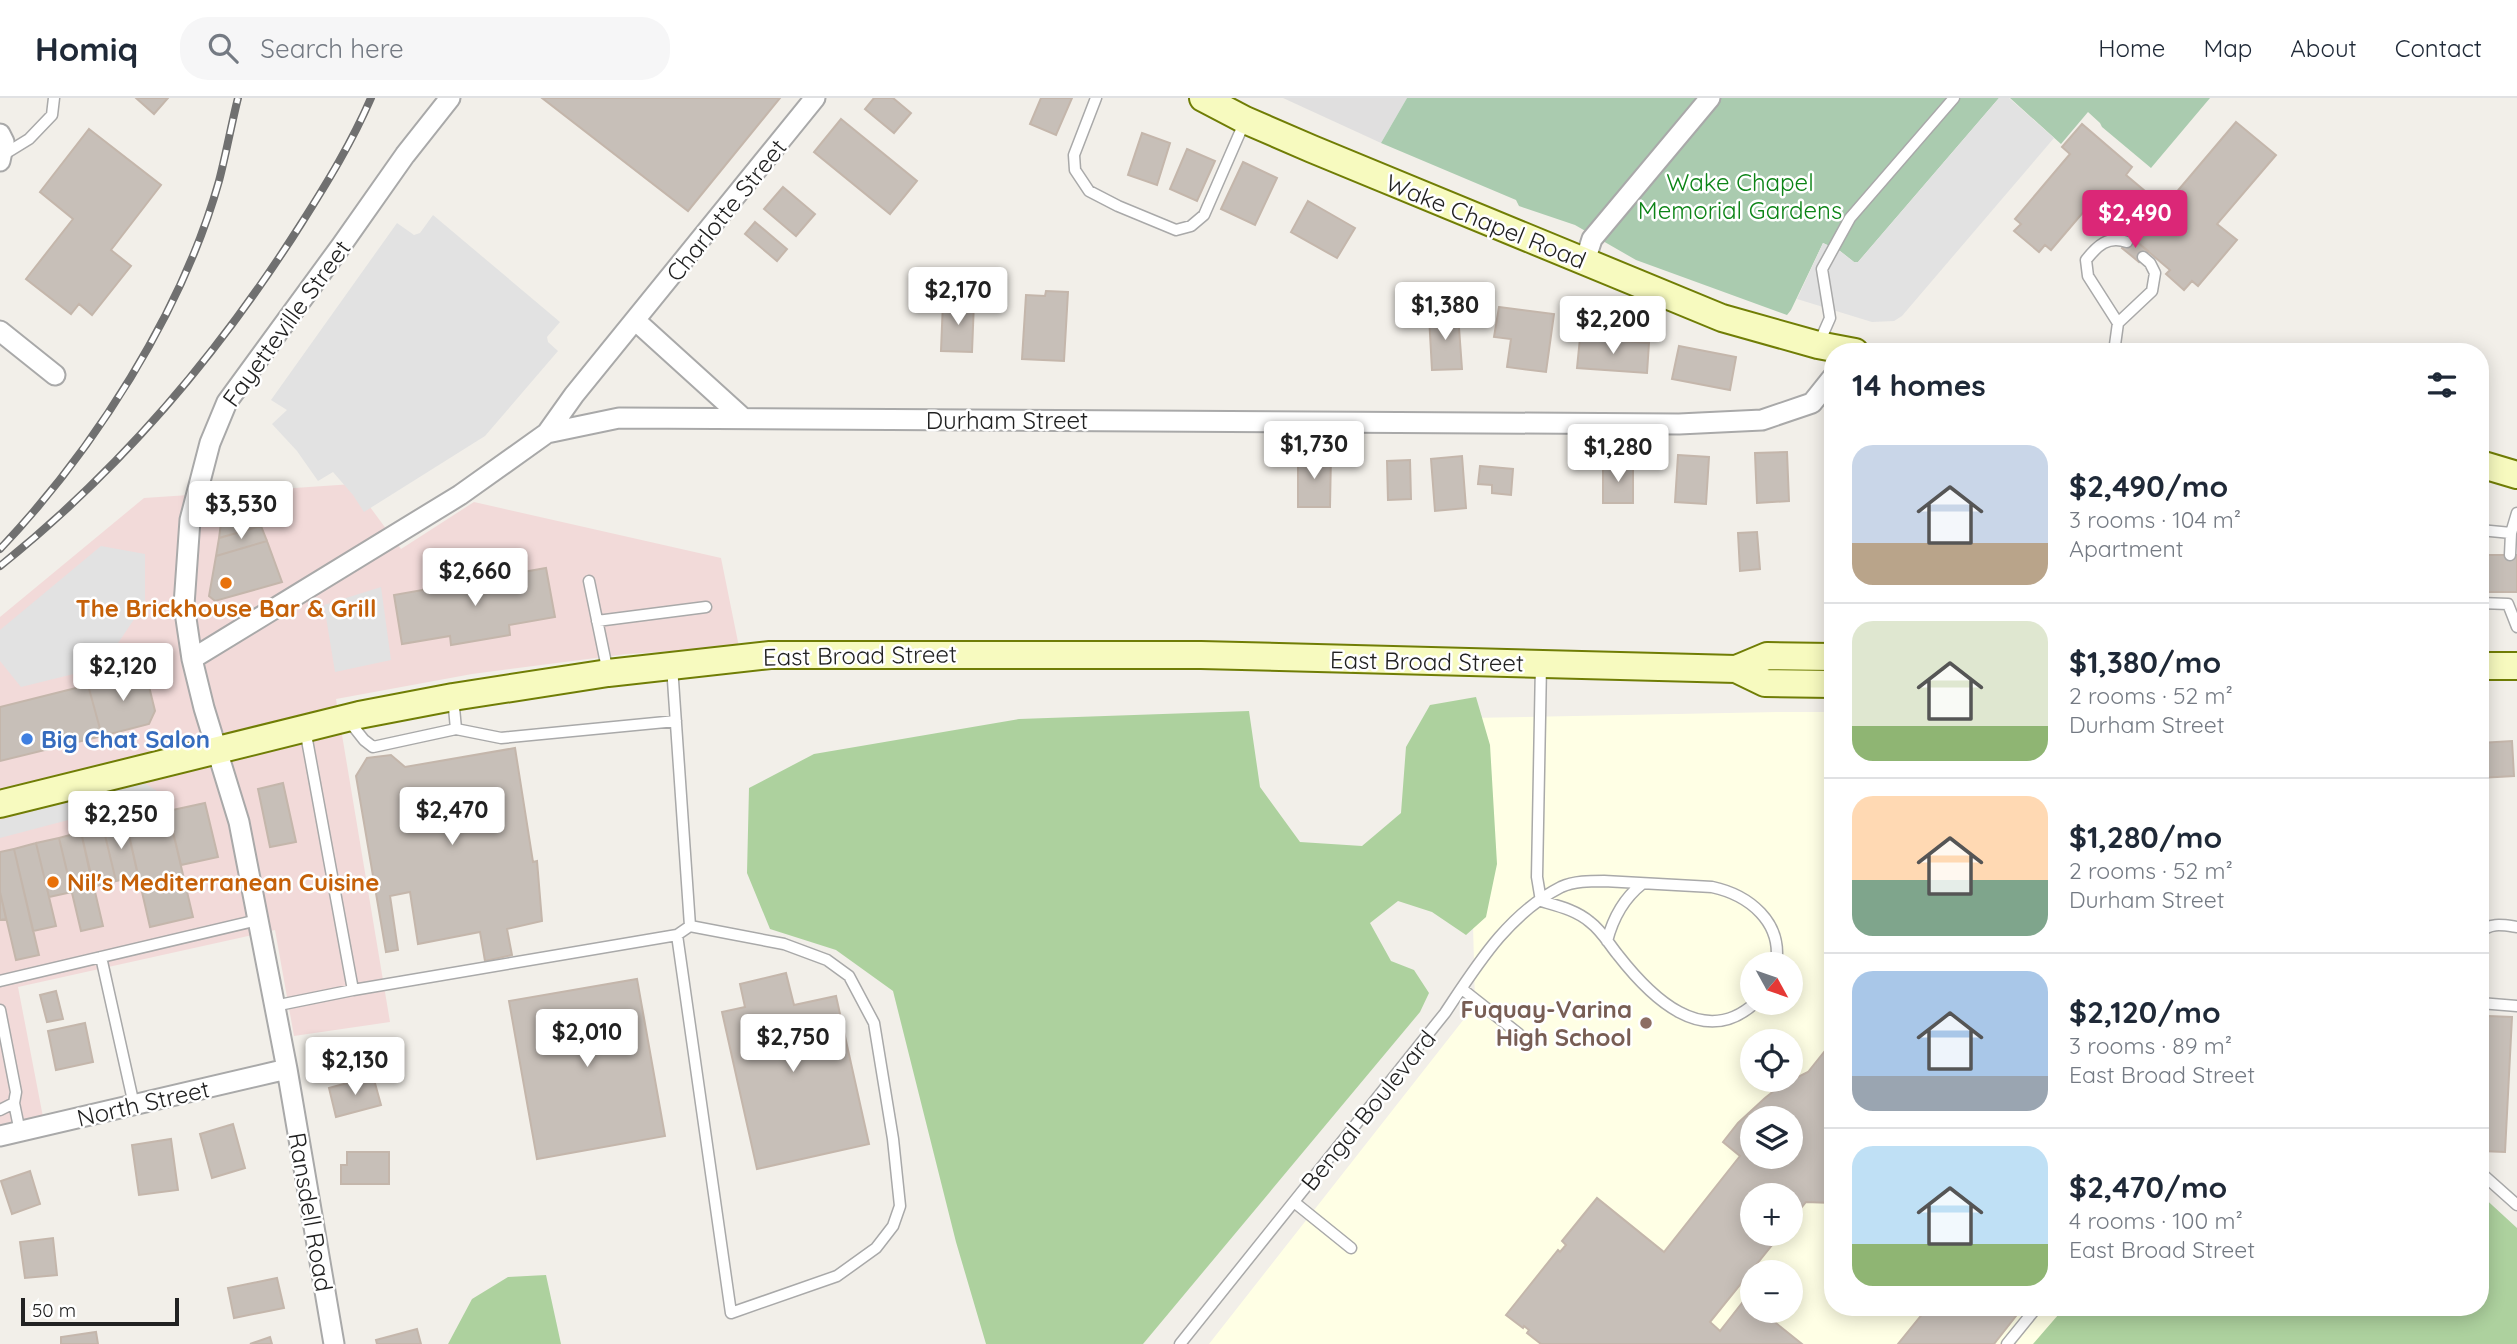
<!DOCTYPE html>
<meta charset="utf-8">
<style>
:root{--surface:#fff;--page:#f6f6f7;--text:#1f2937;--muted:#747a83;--line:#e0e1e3;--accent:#db2777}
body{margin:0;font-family:Quicksand,sans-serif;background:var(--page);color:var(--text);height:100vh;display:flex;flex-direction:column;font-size:26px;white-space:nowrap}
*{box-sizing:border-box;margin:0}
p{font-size:23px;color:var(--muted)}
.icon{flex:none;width:38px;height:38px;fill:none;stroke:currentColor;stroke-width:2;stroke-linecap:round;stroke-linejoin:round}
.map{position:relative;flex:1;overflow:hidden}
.sheet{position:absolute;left:1824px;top:245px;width:665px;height:973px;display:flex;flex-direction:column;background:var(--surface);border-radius:28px;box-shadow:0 4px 18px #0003}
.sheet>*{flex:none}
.needle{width:46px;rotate:130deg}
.controls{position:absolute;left:1740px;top:854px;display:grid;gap:14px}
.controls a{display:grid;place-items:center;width:63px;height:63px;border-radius:50%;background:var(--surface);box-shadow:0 4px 18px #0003;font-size:35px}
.scale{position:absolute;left:21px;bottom:18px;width:158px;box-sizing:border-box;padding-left:7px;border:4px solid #222;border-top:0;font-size:19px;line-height:24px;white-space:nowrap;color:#222;-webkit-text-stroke:5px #fff;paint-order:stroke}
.price{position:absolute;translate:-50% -60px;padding:0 16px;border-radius:7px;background:#fff;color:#222;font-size:23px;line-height:46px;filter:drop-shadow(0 2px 4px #0008)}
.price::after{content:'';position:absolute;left:50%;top:42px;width:21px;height:16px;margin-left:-10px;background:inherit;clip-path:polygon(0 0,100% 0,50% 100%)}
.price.active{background:var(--accent);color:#fff}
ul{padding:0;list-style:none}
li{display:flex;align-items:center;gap:21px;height:175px;padding:0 28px}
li+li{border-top:2px solid var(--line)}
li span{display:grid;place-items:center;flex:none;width:196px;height:140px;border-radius:21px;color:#555}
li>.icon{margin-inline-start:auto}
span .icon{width:84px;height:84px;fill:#fffc;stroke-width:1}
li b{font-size:30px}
h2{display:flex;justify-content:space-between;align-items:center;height:84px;padding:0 28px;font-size:30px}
header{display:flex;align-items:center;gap:42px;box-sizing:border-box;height:98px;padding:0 35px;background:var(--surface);border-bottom:2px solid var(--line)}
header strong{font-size:33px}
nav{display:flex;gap:38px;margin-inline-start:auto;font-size:24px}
.search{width:490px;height:63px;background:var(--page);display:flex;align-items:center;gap:18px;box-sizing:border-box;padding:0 24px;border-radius:28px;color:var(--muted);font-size:26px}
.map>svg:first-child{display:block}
</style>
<header>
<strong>Homiq</strong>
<div class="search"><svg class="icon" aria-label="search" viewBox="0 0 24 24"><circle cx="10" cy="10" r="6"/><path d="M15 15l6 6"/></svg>Search here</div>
<nav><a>Home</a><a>Map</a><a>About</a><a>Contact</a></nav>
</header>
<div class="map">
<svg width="2517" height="1246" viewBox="0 0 2517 1246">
<rect width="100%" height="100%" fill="#f2efe9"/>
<!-- residential -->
<path fill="#e0dfdf" d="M1283,0H1407L1381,45Z"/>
<!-- commercial -->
<path fill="#f2dad9" d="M353,386L401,451L474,404L721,460L739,549L627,556L472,576L336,601L390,924L294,938L275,832L18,889L43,1019L0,1027V519L144,400Z"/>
<!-- education -->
<path fill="#ffffe5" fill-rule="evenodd" d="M1778,614H1832V1209H2070L2040,1246H1209L1475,907L1468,620ZM1752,866H1790V905H1752ZM1752,943H1790V982H1752ZM1752,1020H1790V1059H1752ZM1752,1097H1790V1136H1752ZM1752,1174H1790V1213H1752Z"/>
<!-- forest -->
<path fill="#add19e" d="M1476,599L1490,647L1497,766L1486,819L1466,837L1432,814L1398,803L1370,825L1391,863L1414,872L1429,895L1420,914L1143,1246H986L956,1144L893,893L836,852L770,831L747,775L749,690L814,656L1019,621L1249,613L1260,689L1300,744L1362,748L1401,715L1406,649L1430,607Z
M2480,1096L2517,1130V1246H2033L2065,1209H2480Z
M546,1177L561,1246H448L472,1201L508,1179Z"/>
<!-- cemetery -->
<path fill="#aacbaf" d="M1407,0H1999L1858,164H1854L1840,153L1823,145L1791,212L1787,217L1636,162L1575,127L1519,108L1516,102L1381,45Z
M2010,0H2210L2151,70L2102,29L2100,25L2088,14L2061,46Z"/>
<!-- parking -->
<path fill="#e2e2e2" d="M1999,0H2009L2054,40L1902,218L1894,223L1872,224L1797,201L1823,145L1840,153L1854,164H1858Z
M433,117L560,224L547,239L548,244L558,253L485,338L364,414L353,397L333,374L318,383L297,353L272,326L287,312L271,302L397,125L414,137L420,135Z
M101,448L145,456V505L102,569L21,589L0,563V532Z
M381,489L391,562L335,574L324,507Z
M143,684L163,697L0,740V722Z"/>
<!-- building -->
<path fill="#c7bfb8" stroke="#c4b6ab" stroke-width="2" fill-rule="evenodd" d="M136,0H168L154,16Z
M542,0H780L688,113Z
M874,0H893L911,15L894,35L865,11Z
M1041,0H1072L1056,37L1030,26Z
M841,21L917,83L890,116L814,54Z
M2236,24L2276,57L2217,126L2237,142L2198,188L2192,183L2184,192L2166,176L2170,172L2091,105L2051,152L2045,147L2039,154L2014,133L2021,126L2015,121L2070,56L2062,49L2082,26L2132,69L2126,77L2164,109Z
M89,31L161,87L111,152L131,168L92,217L79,206L71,216L26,181L73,121L40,94Z
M1142,35L1170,45L1157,87L1128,77Z
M1187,51L1215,63L1197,103L1170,91Z
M1243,64L1277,80L1255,127L1221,111Z
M783,89L815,116L796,138L764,111Z
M1308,103L1355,130L1337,160L1291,134Z
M755,124L787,151L777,163L745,136Z
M2131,139L2148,153L2139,164L2122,150Z
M1046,193L1068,194L1064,263L1022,261L1026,197L1045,198Z
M943,203L974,204L972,254L941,253Z
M1499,209L1554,216L1546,274L1507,269L1511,241L1494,239Z
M1458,216L1462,271L1432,272L1429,218Z
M1580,240L1649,245L1647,275L1577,270Z
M1679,248L1736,259L1730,292L1672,281Z
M1787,354L1789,403L1757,405L1755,355Z
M1298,357H1331L1330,409H1298Z
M1678,357L1709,359L1706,406L1675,404Z
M1462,358L1466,410L1435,413L1431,361Z
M1410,362L1411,401L1388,402L1387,363Z
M1480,368L1513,371L1511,397L1492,395V387L1478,386Z
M1603,368H1633V405H1603Z
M270,406L275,424L219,440L222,418Z
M261,428L267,443L216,458L219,440Z
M1757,434L1760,471L1740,473L1738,435Z
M267,443L282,484L215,503L209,498L216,458Z
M2480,457H2517V494H2480Z
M546,470L555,519L509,527L510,537L451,547L450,538L402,546L394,497Z
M145,572L155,613L149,626L102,638L88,587Z
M88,587L102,638L0,663V609Z
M2512,643L2514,678L2480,680V645Z
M515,650L533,764L537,763L542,823L507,831L512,857L485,863L480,834L418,846L410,794L390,798L398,852L386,854L356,678L367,660L391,657L405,669Z
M283,685L296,744L270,749L258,691Z
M205,705L218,759L181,767L168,713Z
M168,713L193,819L150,829L126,724Z
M126,724L138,778L116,783L103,729Z
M103,729L116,783L93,789L81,734Z
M81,734L103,828L81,833L59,740Z
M59,740L72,794L49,799L36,745Z
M36,745L56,828L33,833L14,751Z
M14,751L39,857L16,862L0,794V754Z
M0,794L6,821L0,822Z
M786,875L794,907L836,898L869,1046L757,1071L722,914L745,909L740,886Z
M637,881L665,1038L537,1061L509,903Z
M56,893L63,921L47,924L40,897Z
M2488,918L2512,919L2505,1054L2481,1053Z
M85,925L93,964L56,972L48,933Z
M1832,944V1105L1806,1104L1790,1124V1097H1752V1136H1781L1710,1224L1720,1233L1746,1200L1752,1205V1213H1761L1802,1246H1541L1527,1235L1529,1232L1524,1228L1523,1230L1506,1217L1558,1152L1560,1154L1566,1147L1562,1143L1597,1100L1664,1154L1740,1058L1723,1044L1738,1025L1765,1000L1780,988L1808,974ZM1752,1020H1790V1059H1752Z
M373,978L381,1007L336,1019L329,990Z
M233,1026L245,1070L212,1080L200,1036Z
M171,1041L178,1092L139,1097L132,1047Z
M347,1054H389V1086H341V1067H347Z
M30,1073L40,1106L12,1116L1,1083Z
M53,1140L57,1177L25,1180L20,1144Z
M277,1180L284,1210L234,1220L228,1190Z
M1928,1209H2023L1994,1246H1898Z
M417,1231L421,1246H377L376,1242Z
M96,1234L98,1246H61V1239Z
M270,1239L272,1246H250Z"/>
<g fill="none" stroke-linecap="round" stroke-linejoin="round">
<defs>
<path id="lane" d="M1096,0L1074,57L1075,72L1089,93L1118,108L1176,132L1191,128L1204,117L1245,23
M3,57L29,41L52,17L54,0
M2118,225L2088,178L2086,162C2097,148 2108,137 2127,144
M1819,245L1830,220L1822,171L1850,120L1954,0
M2114,254L2118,225L2152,193L2155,175L2150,165L2143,159
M2480,432L2511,435L2517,415
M2510,457L2511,435
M589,483L608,575
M2480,505L2508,506L2517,529
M597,523L706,509
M453,599L456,631
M349,623L364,642L373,649L456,631L501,640L676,623
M1541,803C1558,808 1576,812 1590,824C1602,833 1609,846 1618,857C1650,898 1703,952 1755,905
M1541,803L1537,779L1541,566
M2480,835C2490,824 2503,827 2517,829
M677,837L731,1215L837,1178L876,1150L893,1128L900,1108L893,1041L874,925L849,878L827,862L784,846L690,828
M1607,843C1613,820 1623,801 1642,786
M101,859L134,1007
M0,883L258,822
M1462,891L1519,936
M353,892L677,837L690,828L672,568
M2480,905L2517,908
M274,908L353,892L305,631
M0,912L16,994L14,1005L0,1012
M14,1005L20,1034
M2480,1074L2517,1107
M1294,1104L1351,1150
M1180,1246L1445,915C1477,867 1508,816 1561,789C1574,783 1590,783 1604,783L1712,789C1749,797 1783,824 1776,866
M2007,1246L2037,1209"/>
<path id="street" d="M0,36L4,44L0,63
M1585,163L1592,141L1710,0
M636,223L743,320
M0,233L55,277
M547,335L574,297L815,0
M192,561L460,397L547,335L619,320L1679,326L1762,322L1812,305L1832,280
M0,1038L287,971
M334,1246L287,971L239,724L204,610L192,561L184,507L190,422L210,345L227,304L341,148L405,57L450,0"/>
<path id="secondary" d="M1203,0L1245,22L1312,51L1722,220L1818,247L1855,254
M2480,366L2517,377
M2480,568H2517
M1736,571L1767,558L1832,559
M0,706L359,617L453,599L608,575L770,557H1201L1736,571L1765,585L1832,586"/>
</defs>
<!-- lane casing -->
<use href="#lane" stroke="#a9a9a9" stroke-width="13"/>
<!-- street casing -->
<use href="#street" stroke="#a9a9a9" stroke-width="23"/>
<!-- secondary casing -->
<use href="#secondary" stroke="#707d05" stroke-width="30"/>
<!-- lane -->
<use href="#lane" stroke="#fff" stroke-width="10"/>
<!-- street -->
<use href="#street" stroke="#fff" stroke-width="19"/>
<!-- secondary -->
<use href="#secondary" stroke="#f7fabf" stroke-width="26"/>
<defs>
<path id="rail" d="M0,451C93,353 182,215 219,83C226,56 231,28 238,0
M0,468C119,373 220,254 301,126C327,85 352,44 371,0"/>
</defs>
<!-- rail casing -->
<use href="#rail" stroke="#707070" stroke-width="8"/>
<!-- rail -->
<use href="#rail" stroke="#fff" stroke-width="5" stroke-dasharray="16" stroke-linecap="butt"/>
</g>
<!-- markers -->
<g fill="#e8710a" stroke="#fff" stroke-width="2.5">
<circle cx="226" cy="485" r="7"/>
<circle cx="53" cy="784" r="7"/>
</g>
<circle fill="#3f7fe0" stroke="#fff" stroke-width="2.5" cx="27" cy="641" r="7"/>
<circle fill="#8d6e63" stroke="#fff" stroke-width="2.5" cx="1646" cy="925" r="7"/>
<g text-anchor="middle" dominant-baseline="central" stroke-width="5" stroke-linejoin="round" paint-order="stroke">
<!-- park labels -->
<g font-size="24" fill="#0c8416" stroke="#fff">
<text x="1740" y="84">Wake Chapel<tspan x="1740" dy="28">Memorial Gardens</tspan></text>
</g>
<!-- street labels -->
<g font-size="24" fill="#222" stroke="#fff">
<text transform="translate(726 112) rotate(-51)">Charlotte Street</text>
<text transform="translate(1486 123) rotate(22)">Wake Chapel Road</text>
<text transform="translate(286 225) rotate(-54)">Fayetteville Street</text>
<text x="1007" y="322">Durham Street</text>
<text transform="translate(860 557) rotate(-1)">East Broad Street</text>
<text transform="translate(1427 563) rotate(1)">East Broad Street</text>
<text transform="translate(143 1005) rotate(-13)">North Street</text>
<text transform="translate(1368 1012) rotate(-51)">Bengal Boulevard</text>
<text transform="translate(311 1114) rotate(80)">Ransdell Road</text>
</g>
<!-- food labels -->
<g font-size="24" font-weight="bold" fill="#c56008" stroke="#fff">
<text x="226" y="510">The Brickhouse Bar &amp; Grill</text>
<text x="67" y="784" text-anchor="start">Nil's Mediterranean Cuisine</text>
</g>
<!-- shop labels -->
<g font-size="24" font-weight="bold" fill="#366cbe" stroke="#fff" text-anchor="start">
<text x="41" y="641">Big Chat Salon</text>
</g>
<!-- education labels -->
<g font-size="24" font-weight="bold" fill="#785e54" stroke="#fff" text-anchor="end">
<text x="1632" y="911">Fuquay-Varina<tspan x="1632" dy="28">High School</tspan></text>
</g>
</g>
</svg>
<div class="controls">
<a><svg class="needle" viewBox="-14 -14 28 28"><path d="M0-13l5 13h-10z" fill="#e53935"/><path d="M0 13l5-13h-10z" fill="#747a83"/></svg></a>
<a><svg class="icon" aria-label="locate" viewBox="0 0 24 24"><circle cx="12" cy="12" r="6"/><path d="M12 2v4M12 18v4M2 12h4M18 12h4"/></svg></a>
<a><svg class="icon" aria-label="layers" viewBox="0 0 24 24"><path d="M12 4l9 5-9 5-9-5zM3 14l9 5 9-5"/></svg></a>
<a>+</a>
<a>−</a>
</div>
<div class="scale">50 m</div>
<b class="price active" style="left:2135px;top:152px">$2,490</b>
<b class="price" style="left:958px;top:229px">$2,170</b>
<b class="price" style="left:1445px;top:244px">$1,380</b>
<b class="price" style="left:1613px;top:258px">$2,200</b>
<b class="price" style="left:1314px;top:383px">$1,730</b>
<b class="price" style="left:1618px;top:386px">$1,280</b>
<b class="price" style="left:241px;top:443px">$3,530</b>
<b class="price" style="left:475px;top:510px">$2,660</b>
<b class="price" style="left:123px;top:605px">$2,120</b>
<b class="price" style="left:452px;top:749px">$2,470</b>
<b class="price" style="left:121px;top:753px">$2,250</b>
<b class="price" style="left:587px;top:971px">$2,010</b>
<b class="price" style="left:793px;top:976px">$2,750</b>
<b class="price" style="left:355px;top:999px">$2,130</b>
<section class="sheet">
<h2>14 homes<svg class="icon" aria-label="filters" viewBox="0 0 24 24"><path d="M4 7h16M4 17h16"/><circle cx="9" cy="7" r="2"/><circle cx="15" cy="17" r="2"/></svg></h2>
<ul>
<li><span style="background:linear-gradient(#c9d6e8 70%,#b9a48a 0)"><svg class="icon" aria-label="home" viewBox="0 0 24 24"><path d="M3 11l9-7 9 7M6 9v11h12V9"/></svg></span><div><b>$2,490/mo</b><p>3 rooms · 104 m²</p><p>Apartment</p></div></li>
<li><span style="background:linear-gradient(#dfe7d0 75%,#8fb573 0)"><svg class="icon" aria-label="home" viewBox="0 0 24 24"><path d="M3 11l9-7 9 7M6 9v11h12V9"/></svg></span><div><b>$1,380/mo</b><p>2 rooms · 52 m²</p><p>Durham Street</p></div></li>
<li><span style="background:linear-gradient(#ffd9b3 60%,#7fa58c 0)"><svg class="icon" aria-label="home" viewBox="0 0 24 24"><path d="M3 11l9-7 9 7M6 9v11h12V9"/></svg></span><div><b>$1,280/mo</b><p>2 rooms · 52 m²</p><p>Durham Street</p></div></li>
<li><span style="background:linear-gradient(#a9c7e8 75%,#9aa5b1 0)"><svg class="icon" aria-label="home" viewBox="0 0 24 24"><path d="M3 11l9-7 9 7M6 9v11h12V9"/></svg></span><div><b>$2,120/mo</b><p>3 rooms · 89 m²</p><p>East Broad Street</p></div></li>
<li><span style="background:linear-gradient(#bfe0f5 70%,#8fb573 0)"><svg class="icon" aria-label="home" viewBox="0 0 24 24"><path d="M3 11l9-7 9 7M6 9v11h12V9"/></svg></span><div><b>$2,470/mo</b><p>4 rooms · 100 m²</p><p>East Broad Street</p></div></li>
</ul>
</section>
</div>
